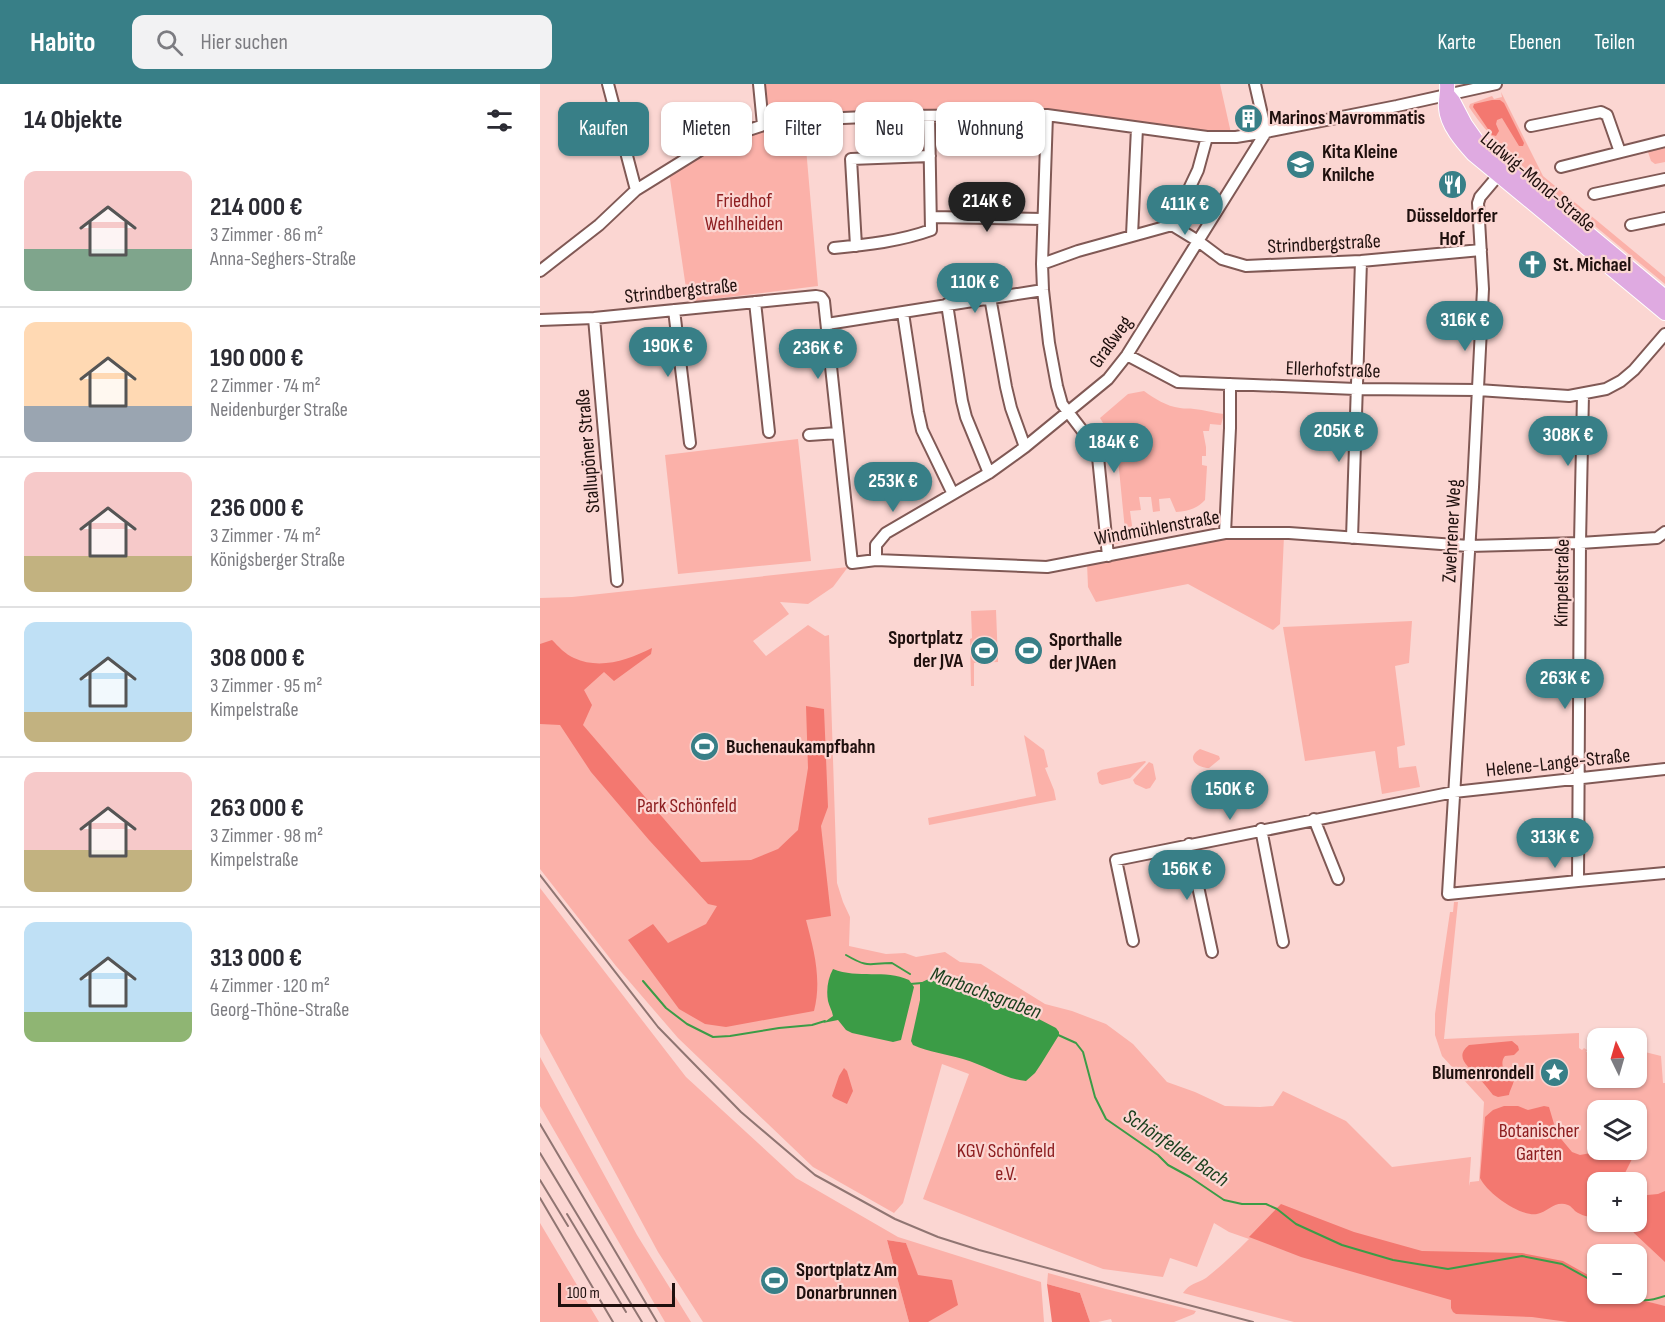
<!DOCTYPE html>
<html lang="de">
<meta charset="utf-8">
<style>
:root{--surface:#fff;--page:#f2f2f3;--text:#2b2b33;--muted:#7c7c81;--line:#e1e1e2;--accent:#387f87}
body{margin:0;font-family:"Sofia Sans Condensed",sans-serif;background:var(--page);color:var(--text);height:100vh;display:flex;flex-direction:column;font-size:22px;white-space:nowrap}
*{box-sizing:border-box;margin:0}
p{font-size:20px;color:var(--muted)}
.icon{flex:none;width:33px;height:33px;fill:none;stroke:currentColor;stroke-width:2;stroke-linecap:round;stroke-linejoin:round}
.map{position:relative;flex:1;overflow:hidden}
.sheet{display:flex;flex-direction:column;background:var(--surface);width:540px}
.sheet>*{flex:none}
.banner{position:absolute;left:18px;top:18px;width:570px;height:54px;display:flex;gap:12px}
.needle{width:39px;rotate:355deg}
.buttons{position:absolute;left:1047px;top:944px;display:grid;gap:12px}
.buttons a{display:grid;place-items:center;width:60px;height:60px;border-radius:12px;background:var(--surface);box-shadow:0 2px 4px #0004;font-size:30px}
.scale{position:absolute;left:18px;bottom:15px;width:117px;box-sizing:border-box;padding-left:6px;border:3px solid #1f100e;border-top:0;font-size:16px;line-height:21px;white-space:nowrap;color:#1f100e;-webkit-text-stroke:4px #fbd6d2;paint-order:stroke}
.price{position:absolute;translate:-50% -51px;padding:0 14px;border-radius:21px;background:var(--accent);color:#fff;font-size:20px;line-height:39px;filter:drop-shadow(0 2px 3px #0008)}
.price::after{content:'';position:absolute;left:50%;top:36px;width:18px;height:14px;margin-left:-9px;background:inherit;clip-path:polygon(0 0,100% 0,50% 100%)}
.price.current{background:#222;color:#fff}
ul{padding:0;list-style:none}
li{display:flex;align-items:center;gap:18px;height:150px;padding:0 24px}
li+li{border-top:2px solid var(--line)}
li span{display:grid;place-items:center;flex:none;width:168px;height:120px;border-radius:12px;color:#555}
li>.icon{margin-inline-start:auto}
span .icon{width:72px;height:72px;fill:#fffc;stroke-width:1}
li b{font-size:26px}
h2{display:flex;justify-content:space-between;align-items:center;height:72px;padding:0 24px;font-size:26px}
.tag{padding:0 21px;border-radius:12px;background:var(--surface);box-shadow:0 2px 4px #0004;font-size:21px;line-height:54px}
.tag.current{background:var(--accent);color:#fff}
header{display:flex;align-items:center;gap:36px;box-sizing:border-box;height:84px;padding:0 30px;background:var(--accent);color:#fff}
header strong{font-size:28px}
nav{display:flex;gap:33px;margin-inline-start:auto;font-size:21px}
.search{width:420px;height:54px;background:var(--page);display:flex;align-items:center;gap:15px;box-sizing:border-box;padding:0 21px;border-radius:12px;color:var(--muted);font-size:22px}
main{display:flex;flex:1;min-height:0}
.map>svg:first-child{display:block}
</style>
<header>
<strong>Habito</strong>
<div class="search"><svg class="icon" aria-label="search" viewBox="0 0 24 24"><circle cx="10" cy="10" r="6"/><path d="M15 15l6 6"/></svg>Hier suchen</div>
<nav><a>Karte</a><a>Ebenen</a><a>Teilen</a></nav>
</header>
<main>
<section class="sheet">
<h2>14 Objekte<svg class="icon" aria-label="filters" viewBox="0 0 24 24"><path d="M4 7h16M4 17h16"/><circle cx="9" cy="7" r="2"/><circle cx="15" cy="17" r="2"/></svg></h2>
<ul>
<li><span style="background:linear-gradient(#f6c9c9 65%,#7fa58c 0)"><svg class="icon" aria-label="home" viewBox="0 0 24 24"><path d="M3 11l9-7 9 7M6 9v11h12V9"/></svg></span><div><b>214 000 €</b><p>3 Zimmer · 86 m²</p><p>Anna-Seghers-Straße</p></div></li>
<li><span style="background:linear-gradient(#ffd9b3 70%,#9aa5b1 0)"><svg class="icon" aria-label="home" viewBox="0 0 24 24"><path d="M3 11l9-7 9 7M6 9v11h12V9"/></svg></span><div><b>190 000 €</b><p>2 Zimmer · 74 m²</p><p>Neidenburger Straße</p></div></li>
<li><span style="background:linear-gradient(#f6c9c9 70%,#c2b280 0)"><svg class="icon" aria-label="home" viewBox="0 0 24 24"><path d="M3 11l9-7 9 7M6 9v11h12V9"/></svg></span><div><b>236 000 €</b><p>3 Zimmer · 74 m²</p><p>Königsberger Straße</p></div></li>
<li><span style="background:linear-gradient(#bfe0f5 75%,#c2b280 0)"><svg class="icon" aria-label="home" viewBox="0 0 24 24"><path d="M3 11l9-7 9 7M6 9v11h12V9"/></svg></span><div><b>308 000 €</b><p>3 Zimmer · 95 m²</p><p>Kimpelstraße</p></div></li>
<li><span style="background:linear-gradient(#f6c9c9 65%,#c2b280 0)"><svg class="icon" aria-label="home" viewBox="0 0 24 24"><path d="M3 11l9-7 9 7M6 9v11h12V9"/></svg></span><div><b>263 000 €</b><p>3 Zimmer · 98 m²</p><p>Kimpelstraße</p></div></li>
<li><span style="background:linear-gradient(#bfe0f5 75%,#8fb573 0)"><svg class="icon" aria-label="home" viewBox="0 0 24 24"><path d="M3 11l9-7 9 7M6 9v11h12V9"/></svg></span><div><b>313 000 €</b><p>4 Zimmer · 120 m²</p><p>Georg-Thöne-Straße</p></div></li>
</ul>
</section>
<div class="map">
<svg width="1125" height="1238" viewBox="0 0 1125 1238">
<rect width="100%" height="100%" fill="#fbd6d2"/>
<!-- green -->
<path fill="#fbb1a9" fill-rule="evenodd" d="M222,0H680L691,49H669L509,25L226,35Z
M961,8L1003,92L1125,193V200L974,75C957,59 942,43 929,23L930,20L952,12L954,15L962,13Z
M236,40L264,41L278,202L148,218L129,88L177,59Z
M1125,61V78L1115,80L1111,77L1107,65Z
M604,307C615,315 626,322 640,324C645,325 649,324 654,325C665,326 673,329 684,330L681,341L670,340L669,347H663L666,363V372H662V381L667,382L665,416C656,425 649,427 636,428L630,414L619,415L620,427L613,428L611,413H599L601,426L590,427L594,456L575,460V447L585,446L578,375L586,370L585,361L575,363L574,357L560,334L588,310Z
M258,355L271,477L138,490L125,371Z
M686,452H744L740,540L733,546L648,500L556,518L548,503L547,479Z
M308,483L293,503L268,520L240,518L249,530L213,557L226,572L268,541L285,552L289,551L297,799L303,818L310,833L309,862L346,870L365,869L376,873L405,868L420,878L441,880L505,920L532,927L566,940L593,960L627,998L655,1008L685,1022L720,1023L733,1022L743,1007L806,1037L852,1083L931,1073L929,1102L930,1098L939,1097L944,1018L902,972L895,951V930L910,828H913L914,818H918L904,955L1039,949V964L1042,966L1044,964L1047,966L1046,968L1057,969L1058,993H1096L1097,966L1121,972L1123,999H1125V1238H754L643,1209C650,1199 656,1200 666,1194C681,1182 695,1169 709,1155L689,1148L674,1139L657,1183L630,1174L623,1193L563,1185L383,1115L429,990L402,980L363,1119L354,1129L273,1083L138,954L76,882L0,785V514L32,513ZM1058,1026H1096V1065H1058ZM1058,1098H1096V1137H1058ZM1058,1170H1096V1209H1058Z
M456,526L458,578L434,579V602H431L430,555L432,554L431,527Z
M872,537L869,579L855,582L865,661L857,663L859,684L876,682L880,703L842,710L835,667L765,677L743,543Z
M484,651L504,666L508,683L505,684L514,706L516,716L389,741L388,734L496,712Z
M660,665L679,672L680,675L669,684C657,684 645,674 660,665Z
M605,677L606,678L590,694L562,701L559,699L557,689L561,686Z
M609,678L613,680L616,695L610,704L606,705L595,700L593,696Z
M0,804L146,993L256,1094L358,1153L501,1198L504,1238H388L377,1191L366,1159L347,1156L369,1238H163L118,1168L0,949Z
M0,973L97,1151L151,1238H125L0,1022Z
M0,1139L59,1238H0Z
M508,1189L566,1205L656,1227L654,1230L634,1238H572L571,1235L558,1238H550L540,1209L507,1200Z"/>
<!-- forest -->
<path fill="#f37870" d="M952,16H960L964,19L984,59L983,62H979L962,34L957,36L956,40L959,47L956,52L952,51L933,23L934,20Z
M12,556C18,562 26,571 34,574C60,586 88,576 112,564L111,570L74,597L64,588L44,606L52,621L43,641L161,778L211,776L238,765L258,746L268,684L266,622L284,625L288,723L281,742L291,832L266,836C274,866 282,896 274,927L186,943L165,940L139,925L88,856L113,840L128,859L166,840L177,822L168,820L109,756L51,688L20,641L0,640V560Z
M972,957L978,962L979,966L974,971L965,972C962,976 962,979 963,984L974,992C975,999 970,1005 969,1011L958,1013L953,1011C948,1005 943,998 937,992C928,982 914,973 929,961Z
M304,984L307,987L313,1007L307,1020L294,1014L292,1012L299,992Z
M964,1022H978L988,1026L1004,1022L1009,1023L1017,1050L1032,1068L1040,1071L1072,1065H1087L1091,1068L1093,1073L1085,1089L1078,1098H1058L1057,1134C1049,1133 1042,1132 1035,1127C1033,1125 1031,1122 1028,1121C1015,1116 1008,1128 997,1130C980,1133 947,1109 940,1094L945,1033L953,1026Z
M1125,1107V1178L1094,1149L1089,1140L1077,1137H1096L1097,1112L1118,1110Z
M741,1120L814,1148L882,1167L982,1169L1023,1177L1057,1196L1058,1209H1083L1093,1214L1125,1222V1238H1028L992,1233L916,1230L913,1228L911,1224V1216L761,1173L709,1153Z
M347,1156L366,1159L378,1191L412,1196L418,1221L388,1238H369Z
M507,1200L540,1209L550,1238H512Z"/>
<!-- water -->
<path fill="#3b9c46" d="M293,885C318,895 345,885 369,896L374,903L361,956L353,958L312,949L306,946L298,936L283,939L293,932C292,926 289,922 288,917C286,906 288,894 293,885Z
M395,892L424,896L516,944L519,948V951L501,980L495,989L486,997C464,995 445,981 423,975C406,970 389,968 373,961L371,957L380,916V899Z"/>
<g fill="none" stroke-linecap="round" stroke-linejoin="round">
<!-- stream -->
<path stroke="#3b9c46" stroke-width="2" d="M306,871C330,885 328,879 352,879L370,890
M103,897L126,924L147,940L173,953L190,952L239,944L272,941L285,937
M370,900L382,899
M516,950L536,959L543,968L555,1013L566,1035L618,1071L628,1081L650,1093L684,1116L702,1120H726L737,1125L756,1140L802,1161L853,1176L908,1185L982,1172L1022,1180L1058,1200
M1077,1209C1097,1217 1105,1219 1125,1212"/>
<defs>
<path id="minor" d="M68,0L96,106
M219,0L223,41
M715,0L726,48
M507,31L502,180L503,206L509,259L517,302L522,320L548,354L558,373L568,472
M991,42L1061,28L1067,31L1080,68
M1021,83L1125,57
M962,87L940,113L938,119L943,205L933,403L908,810L1038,797L1125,789
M1054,110L1125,95
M391,133L503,135
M632,141L658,86L667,53
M1091,141L1125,134
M592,151L597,44
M316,162L311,75L390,72
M294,164C326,161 361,157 391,146L389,33
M502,180L538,167L632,141L658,157L682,175L706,182L821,177L941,166
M0,187L59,141L96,106L175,57L236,37L348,32L507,31L667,53H696L726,48L857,22L956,0
M450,213L466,303L471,324L485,363
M215,218L229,348
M407,220L422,317L426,333L449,389
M134,226L150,359
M363,229L378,328L382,346L413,410
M54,234L77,497
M0,236L54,234L276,212L281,213L284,217L312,479L336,476L507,483L685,449H749L929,462L1040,459L1117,454L1125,448
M287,240L503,206
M587,271L638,298L816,305L938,306L1029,312L1066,305L1081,297L1094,286L1125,250
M269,351L298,349
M685,449L690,344V300
M812,454L821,177
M336,476V461L346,449L449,389L485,363L568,295L587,271L726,48
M774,735L798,795
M721,745L743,858
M649,760L672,868
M1038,797L1040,459L1043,310
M593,857L576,776L914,708L1125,685"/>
<path id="major" d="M907,0C908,9 905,16 906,24C907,41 922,58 933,70L1125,229
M908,11L913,17L925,40L937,57L1125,213"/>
</defs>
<!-- minor casing -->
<use href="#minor" stroke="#805955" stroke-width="14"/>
<!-- major casing -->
<use href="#major" stroke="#fff" stroke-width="16"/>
<!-- minor -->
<use href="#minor" stroke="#fff" stroke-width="10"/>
<!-- major -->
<use href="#major" stroke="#dfaae1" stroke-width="14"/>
<!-- rail -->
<path stroke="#907572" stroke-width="2" d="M0,791L118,943L201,1028L275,1091L355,1135L398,1153L439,1166L713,1238
M0,1040L117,1238
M0,1069L102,1238
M0,1096L28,1142
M0,1114L73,1238
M27,1130L86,1228"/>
</g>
<!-- icons -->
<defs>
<symbol id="building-disc" viewBox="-11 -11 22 22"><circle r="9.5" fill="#387f87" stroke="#fbd6d2"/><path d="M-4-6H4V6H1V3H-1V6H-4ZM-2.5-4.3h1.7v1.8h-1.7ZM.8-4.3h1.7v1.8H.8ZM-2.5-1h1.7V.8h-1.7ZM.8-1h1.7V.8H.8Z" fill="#fff"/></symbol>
<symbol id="school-disc" viewBox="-11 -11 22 22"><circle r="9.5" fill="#387f87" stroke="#fbd6d2"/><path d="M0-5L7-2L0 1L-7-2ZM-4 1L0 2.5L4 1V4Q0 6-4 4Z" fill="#fff"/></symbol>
<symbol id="restaurant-disc" viewBox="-11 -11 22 22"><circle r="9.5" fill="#387f87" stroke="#fbd6d2"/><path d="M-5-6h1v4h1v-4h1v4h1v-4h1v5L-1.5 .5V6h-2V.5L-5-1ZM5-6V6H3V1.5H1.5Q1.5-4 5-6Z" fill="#fff"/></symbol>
<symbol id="church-disc" viewBox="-11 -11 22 22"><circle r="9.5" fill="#387f87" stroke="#fbd6d2"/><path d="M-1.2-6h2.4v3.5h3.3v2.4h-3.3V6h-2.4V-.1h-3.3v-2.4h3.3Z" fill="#fff"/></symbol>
<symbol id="stadium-disc" viewBox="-11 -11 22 22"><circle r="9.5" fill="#387f87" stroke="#fbd6d2"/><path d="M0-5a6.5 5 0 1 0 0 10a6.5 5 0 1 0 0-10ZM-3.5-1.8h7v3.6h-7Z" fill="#fff"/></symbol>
<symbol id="sight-disc" viewBox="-11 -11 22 22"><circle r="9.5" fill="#387f87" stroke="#fbd6d2"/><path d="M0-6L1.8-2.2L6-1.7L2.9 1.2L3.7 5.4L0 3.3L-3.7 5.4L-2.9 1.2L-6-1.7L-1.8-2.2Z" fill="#fff"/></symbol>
</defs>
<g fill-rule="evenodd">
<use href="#building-disc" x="692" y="18" width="33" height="33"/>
<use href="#school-disc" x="744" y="64" width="33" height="33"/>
<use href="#restaurant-disc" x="896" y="84" width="33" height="33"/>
<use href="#church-disc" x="976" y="164" width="33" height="33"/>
<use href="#stadium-disc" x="428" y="550" width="33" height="33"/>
<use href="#stadium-disc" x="472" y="550" width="33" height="33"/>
<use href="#stadium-disc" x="148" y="646" width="33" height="33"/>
<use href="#sight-disc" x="998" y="972" width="33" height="33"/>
<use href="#stadium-disc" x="218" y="1180" width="33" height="33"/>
</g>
<g text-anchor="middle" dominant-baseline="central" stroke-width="4.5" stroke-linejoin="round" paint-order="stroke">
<!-- poi labels -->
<g font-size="20" font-weight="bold" fill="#1f100e" stroke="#fbd6d2" text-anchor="start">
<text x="729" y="34">Marinos Mavrommatis</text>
<text x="782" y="68">Kita Kleine<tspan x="782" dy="23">Knilche</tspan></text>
<text x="912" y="132" text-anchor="middle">Düsseldorfer<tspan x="912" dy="23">Hof</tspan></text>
<text x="1013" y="181">St. Michael</text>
<text x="423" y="554" text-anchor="end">Sportplatz<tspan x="423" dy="23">der JVA</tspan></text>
<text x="509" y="556">Sporthalle<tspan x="509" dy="23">der JVAen</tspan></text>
<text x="186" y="663">Buchenaukampfbahn</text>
<text x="994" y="989" text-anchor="end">Blumenrondell</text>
<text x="256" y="1186">Sportplatz Am<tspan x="256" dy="23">Donarbrunnen</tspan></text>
</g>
<!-- street labels -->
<g font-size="20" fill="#1f100e" stroke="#fbd6d2">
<text transform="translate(998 98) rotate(40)">Ludwig-Mond-Straße</text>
<text transform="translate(784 160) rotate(-3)">Strindbergstraße</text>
<text transform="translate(141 207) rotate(-6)">Strindbergstraße</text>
<text transform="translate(571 258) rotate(-54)">Graßweg</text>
<text transform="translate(793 286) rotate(2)">Ellerhofstraße</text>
<text transform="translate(48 367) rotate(-95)">Stallupöner Straße</text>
<text transform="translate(617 444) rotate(-10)">Windmühlenstraße</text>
<text transform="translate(912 447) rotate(-87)">Zwehrener Weg</text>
<text transform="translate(1022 499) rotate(-89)">Kimpelstraße</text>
<text transform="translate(1018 679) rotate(-6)">Helene-Lange-Straße</text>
</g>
<!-- park labels -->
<g font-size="20" fill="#8d1e20" stroke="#fbd6d2">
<text x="204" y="117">Friedhof<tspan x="204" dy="23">Wehlheiden</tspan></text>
<text x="147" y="722">Park Schönfeld</text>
<text x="999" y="1047">Botanischer<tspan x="999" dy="23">Garten</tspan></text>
<text x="466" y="1067">KGV Schönfeld<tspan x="466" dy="23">e.V.</tspan></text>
</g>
<!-- water labels -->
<g font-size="21" font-style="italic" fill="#183e1c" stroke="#fbd6d2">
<text transform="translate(446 909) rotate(20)">Marbachsgraben</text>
<text transform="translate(636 1064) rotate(34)">Schönfelder Bach</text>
</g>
</g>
</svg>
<div class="buttons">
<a><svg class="needle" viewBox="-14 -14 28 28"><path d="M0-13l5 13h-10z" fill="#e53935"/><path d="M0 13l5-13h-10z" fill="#7c7c81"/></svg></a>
<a><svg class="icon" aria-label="layers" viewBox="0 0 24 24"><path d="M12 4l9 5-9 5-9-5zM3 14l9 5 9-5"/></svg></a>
<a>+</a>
<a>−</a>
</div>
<div class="scale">100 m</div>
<b class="price current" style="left:447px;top:149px">214K €</b>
<b class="price" style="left:645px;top:152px">411K €</b>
<b class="price" style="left:435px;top:230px">110K €</b>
<b class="price" style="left:925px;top:268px">316K €</b>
<b class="price" style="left:128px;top:294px">190K €</b>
<b class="price" style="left:278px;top:296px">236K €</b>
<b class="price" style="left:799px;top:379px">205K €</b>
<b class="price" style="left:1028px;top:383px">308K €</b>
<b class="price" style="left:574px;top:390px">184K €</b>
<b class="price" style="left:353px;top:429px">253K €</b>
<b class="price" style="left:1025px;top:626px">263K €</b>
<b class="price" style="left:690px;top:737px">150K €</b>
<b class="price" style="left:1015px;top:785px">313K €</b>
<b class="price" style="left:647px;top:817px">156K €</b>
<div class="banner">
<a class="tag current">Kaufen</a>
<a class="tag">Mieten</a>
<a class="tag">Filter</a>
<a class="tag">Neu</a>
<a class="tag">Wohnung</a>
</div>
</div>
</main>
